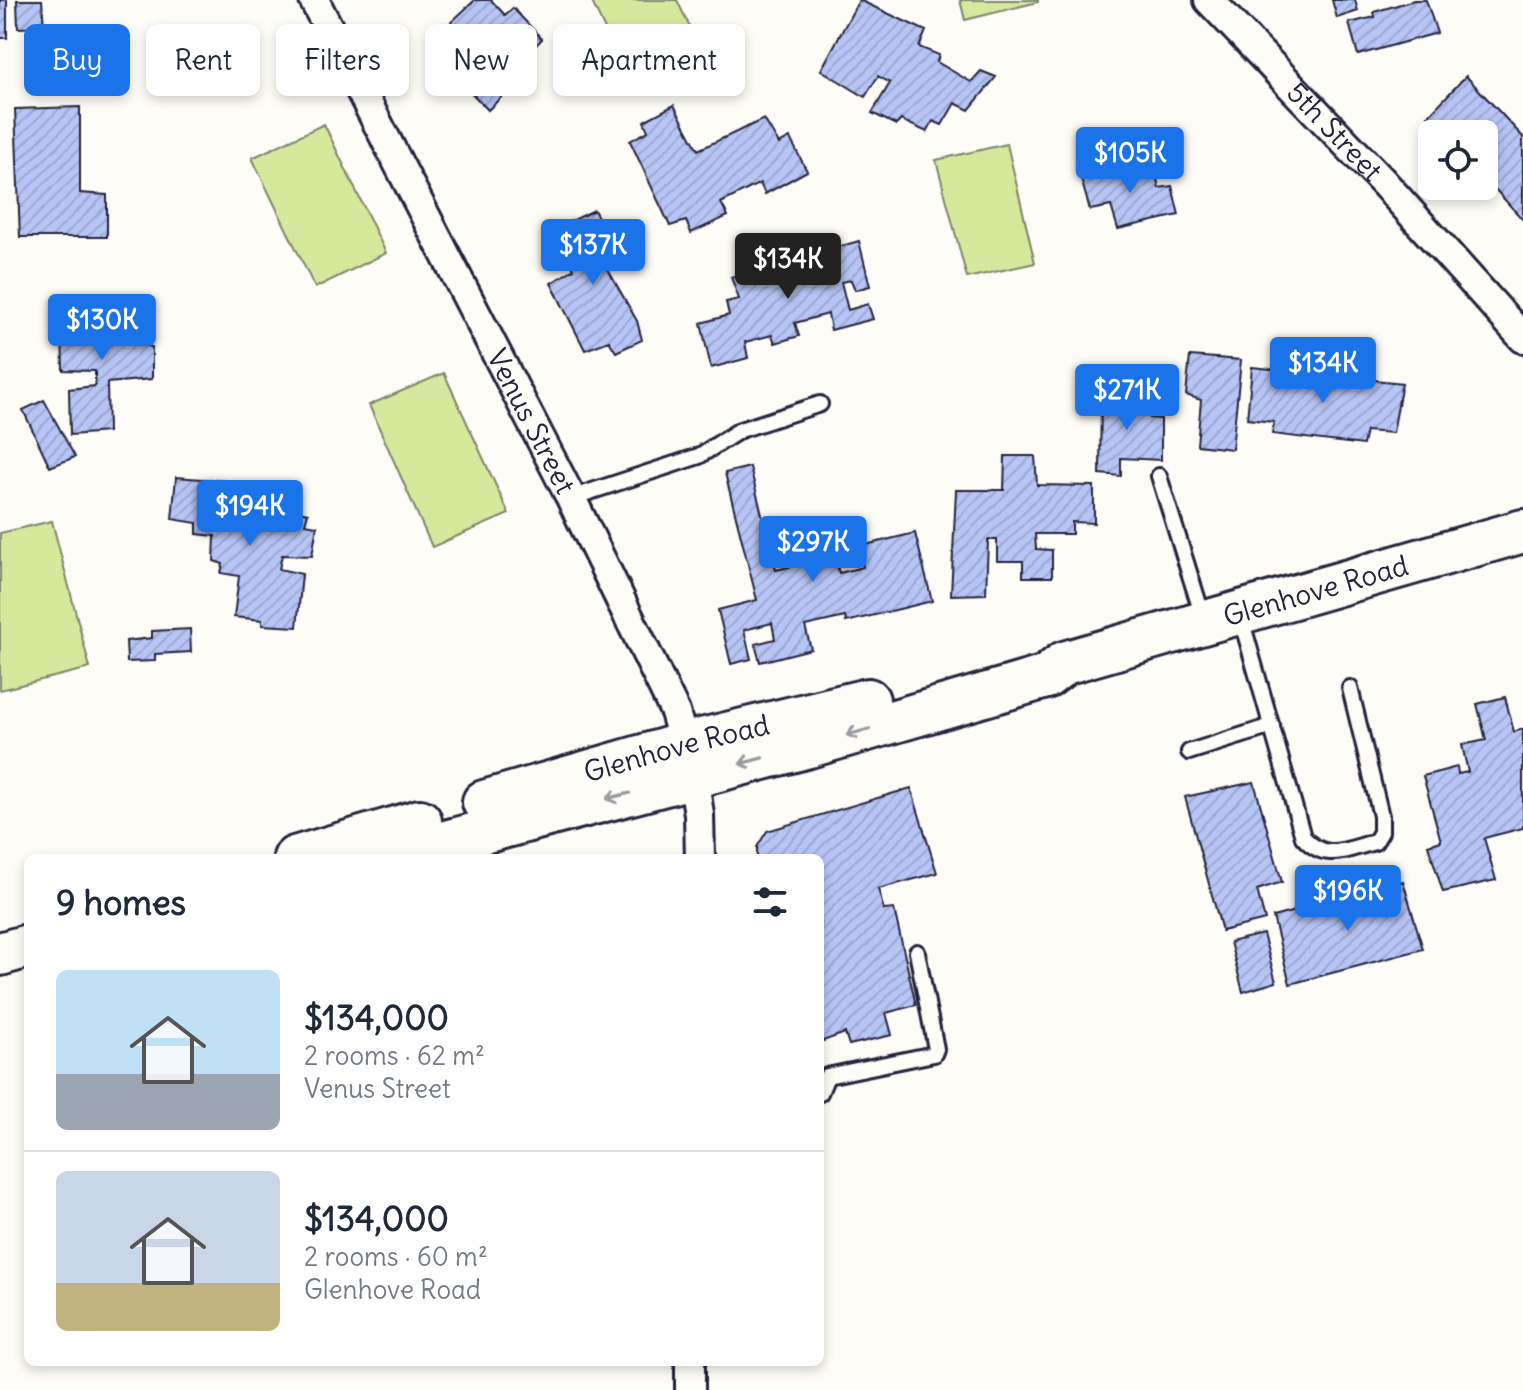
<!DOCTYPE html>
<meta charset="utf-8">
<style>
:root{--surface:#fff;--page:#f6f6f7;--text:#1f2937;--muted:#747a83;--line:#e0e1e3;--accent:#1a73e8}
body{margin:0;font-family:Delius,sans-serif;background:var(--page);color:var(--text);height:100vh;display:flex;flex-direction:column;font-size:30px;white-space:nowrap}
*{box-sizing:border-box;margin:0}
p{font-size:26px;color:var(--muted)}
.icon{flex:none;width:44px;height:44px;fill:none;stroke:currentColor;stroke-width:2;stroke-linecap:round;stroke-linejoin:round}
.map{position:relative;flex:1;overflow:hidden}
.drawer{position:absolute;left:24px;top:854px;width:800px;height:512px;display:flex;flex-direction:column;background:var(--surface);border-radius:12px;box-shadow:0 4px 12px #0003}
.drawer>*{flex:none}
.hud{position:absolute;left:24px;top:24px;width:800px;height:72px;display:flex;gap:16px}
.controls{position:absolute;left:1418px;top:120px;display:grid;gap:16px}
.controls a{display:grid;place-items:center;width:80px;height:80px;border-radius:12px;background:var(--surface);box-shadow:0 4px 12px #0003;font-size:40px}
.price{position:absolute;translate:-50% -68px;padding:0 18px;border-radius:8px;background:var(--accent);color:#fff;font-size:26px;line-height:52px;filter:drop-shadow(0 2px 4px #0008)}
.price::after{content:'';position:absolute;left:50%;top:48px;width:24px;height:18px;margin-left:-12px;background:inherit;clip-path:polygon(0 0,100% 0,50% 100%)}
.price.selected{background:#222;color:#fff}
ul{padding:0;list-style:none}
li{display:flex;align-items:center;gap:24px;height:200px;padding:0 32px}
li+li{border-top:2px solid var(--line)}
li span{display:grid;place-items:center;flex:none;width:224px;height:160px;border-radius:12px;color:#555}
li>.icon{margin-inline-start:auto}
span .icon{width:96px;height:96px;fill:#fffc;stroke-width:1}
li b{font-size:34px}
h2{display:flex;justify-content:space-between;align-items:center;height:96px;padding:0 32px;font-size:34px}
.pill{padding:0 28px;border-radius:12px;background:var(--surface);box-shadow:0 4px 12px #0003;font-size:28px;line-height:72px}
.pill.selected{background:var(--accent);color:#fff}
.map>svg:first-child{display:block}
</style>
<div class="map">
<svg width="1523" height="1390" viewBox="0 0 1523 1390">
<defs>
<pattern id="building-hatch" width="6" height="6" patternUnits="userSpaceOnUse" patternTransform="scale(2)"><rect width="6" height="6" fill="#b6c5f5"/><path d="M-1 1l2-2M0 6l6-6M5 7l2-2" fill="none" stroke="#9ca9d3"/></pattern>
</defs>
<rect width="100%" height="100%" fill="#fdfcf7"/>
<filter id="ink" filterUnits="userSpaceOnUse"><feTurbulence type="fractalNoise" baseFrequency=".0125" numOctaves="2"/><feDisplacementMap in="SourceGraphic" scale="16" xChannelSelector="R" yChannelSelector="G"/><feConvolveMatrix kernelMatrix="1 2 1 2 8 2 1 2 1" color-interpolation-filters="sRGB"/></filter>
<g filter="url(#ink)">
<!-- park -->
<path fill="#d5e89c" stroke="#7c856c" stroke-width="2" d="M591,0H677L695,38L625,72Z
M960,0H1038V2L965,20Z
M324,124L386,253L315,288L252,158Z
M1007,144L1035,263L967,278L936,160Z
M444,373L509,514L432,547L369,405Z
M52,521L90,668L0,690V533Z"/>
<!-- building -->
<path fill="url(#building-hatch)" stroke="#22223b" stroke-width="2" d="M0,0H7V38H0Z
M17,0H42L44,27L18,28Z
M475,0H491L505,15L513,8L542,39L503,78L513,86L488,110L461,82L482,63L448,25Z
M859,0L926,31L919,47L939,55L937,62L971,82L981,71L996,77L969,110L955,103L942,125L933,121L927,132L901,120L896,125L872,113L890,83L878,76L865,97L821,70Z
M1332,0H1355L1358,11L1337,18Z
M1414,0H1426L1437,33L1358,55L1349,23L1375,17L1374,12Z
M1466,76L1523,137V220L1484,177V134H1444L1428,116Z
M674,105L698,150L764,119L779,144L790,138L807,171L765,194L760,183L721,203L728,216L691,233L686,221L670,226L630,141L648,131L644,121Z
M80,107V193L107,195V237H20L15,109Z
M1131,160L1136,174L1155,170L1159,188L1172,186L1179,215L1118,229L1111,206L1090,210L1081,179L1109,171L1108,165Z
M594,210L617,253L603,261L637,321L642,340L616,352L609,341L585,350L551,283L574,269L553,230Z
M859,241L870,286L855,290L851,280L841,282L848,310L868,304L873,319L831,330L828,314L795,323L799,336L775,343L772,335L745,342L748,358L711,368L701,323L729,315L726,302L739,299L731,277Z
M133,304L134,343L152,347V379L107,383L108,432L70,435L69,389L95,386V371L63,370L62,327L82,325L80,305Z
M1190,356L1241,360L1232,449L1197,445L1201,400L1186,395Z
M1252,367L1402,383L1393,433L1366,431L1363,445L1272,434L1274,422L1247,419Z
M1101,394H1133L1134,400H1150V418L1161,419V460L1121,458V476L1100,474Z
M44,400L75,457L50,467L23,410Z
M1005,456H1035L1037,485L1094,486V523L1072,522V534H1035L1036,549L1052,550V577H1023V561H997V540H988L986,594L951,595L956,490H1004Z
M750,467L776,570L835,556L839,573L863,567L857,547L915,533L932,601L846,622L845,617L805,626L811,649L760,662L755,644L775,639L772,623L744,630L751,659L731,664L718,610L757,600L725,473Z
M176,477L226,481L223,506L264,512L266,504L308,513L305,524L317,526L312,556L282,555L279,569L302,574L297,627L262,625V620L234,617L239,576L221,573L223,564L214,561L215,536L197,534V523L172,519Z
M190,629L191,652L155,654V661L127,662L126,641L152,638V631Z
M1505,697L1514,732L1523,729V828L1484,838L1496,880L1443,892L1428,845L1441,841L1423,776L1457,767L1458,774L1468,772L1462,745L1486,740L1477,704Z
M1254,782L1282,882L1257,890L1265,920L1222,931L1185,797Z
M911,788L937,873L878,889L884,910L894,909L916,1005L886,1013L892,1035L849,1045L845,1033L820,1042V858H757V847L767,831Z
M1403,881L1423,949L1290,984L1273,917Z
M1263,934L1276,982L1243,992L1230,942Z"/>
<g fill="none" stroke-linecap="round" stroke-linejoin="round">
<defs>
<path id="lane" d="M1159,476L1204,620
M571,498L699,456L740,430L820,404
M1240,615L1303,837C1326,863 1346,849 1375,842L1381,832V816L1350,688
M1189,752L1272,726
M820,1093L827,1076L934,1054L936,1049L917,952"/>
<g id="street">
<path id="s1" d="M314,0L571,498L675,712L693,776L699,814L700,858"/>
<path id="s2" d="M1209,0L1384,183L1523,338"/>
<path d="M690,1390V1362"/>
</g>
<g id="secondary">
<path id="s3" d="M484,802L685,744L868,700"/>
<path d="M295,858L420,821"/>
<path id="s4" d="M385,858L809,746L1046,677L1064,663L1523,531"/>
<path d="M0,954L28,946"/>
</g>
</defs>
<!-- lane casing -->
<use href="#lane" stroke="#22223b" stroke-width="20"/>
<!-- street casing -->
<use href="#street" stroke="#22223b" stroke-width="34"/>
<!-- secondary casing -->
<use href="#secondary" stroke="#22223b" stroke-width="48"/>
<!-- lane -->
<use href="#lane" stroke="#fdfcf7" stroke-width="14"/>
<!-- street -->
<use href="#street" stroke="#fdfcf7" stroke-width="28"/>
<!-- secondary -->
<use href="#secondary" stroke="#fdfcf7" stroke-width="42"/>
</g>
<!-- one-way arrows -->
<defs><path id="oneway-shaft" d="M-6 0H5M1.5-3L5.5 0L1.5 3" fill="none" stroke-width="1.6" stroke-linecap="round" stroke-linejoin="round" transform="scale(2)"/></defs>
<g stroke="#9a9aa2">
<use href="#oneway-shaft" transform="translate(858 732) rotate(164)"/>
<use href="#oneway-shaft" transform="translate(751 761) rotate(165)"/>
<use href="#oneway-shaft" transform="translate(618 796) rotate(166)"/>
</g>
</g>
<g text-anchor="middle" dominant-baseline="central" stroke-width="7" stroke-linejoin="round" paint-order="stroke">
<!-- street labels -->
<g font-size="28" fill="#22223b" stroke="#fdfcf7">
<text stroke="none"><textPath href="#s2" startOffset="182">5th Street</textPath></text>
<text stroke="none"><textPath href="#s1" startOffset="474">Venus Street</textPath></text>
<text stroke="none"><textPath href="#s4" startOffset="970">Glenhove Road</textPath></text>
<text stroke="none"><textPath href="#s3" startOffset="200">Glenhove Road</textPath></text>
</g>
</g>
</svg>
<div class="controls">
<a><svg class="icon" aria-label="locate" viewBox="0 0 24 24"><circle cx="12" cy="12" r="6"/><path d="M12 2v4M12 18v4M2 12h4M18 12h4"/></svg></a>
</div>
<b class="price" style="left:1130px;top:195px">$105K</b>
<b class="price" style="left:593px;top:287px">$137K</b>
<b class="price selected" style="left:788px;top:301px">$134K</b>
<b class="price" style="left:102px;top:362px">$130K</b>
<b class="price" style="left:1323px;top:405px">$134K</b>
<b class="price" style="left:1127px;top:432px">$271K</b>
<b class="price" style="left:250px;top:548px">$194K</b>
<b class="price" style="left:813px;top:584px">$297K</b>
<b class="price" style="left:1348px;top:933px">$196K</b>
<div class="hud">
<a class="pill selected">Buy</a>
<a class="pill">Rent</a>
<a class="pill">Filters</a>
<a class="pill">New</a>
<a class="pill">Apartment</a>
</div>
<section class="drawer">
<h2>9 homes<svg class="icon" aria-label="filters" viewBox="0 0 24 24"><path d="M4 7h16M4 17h16"/><circle cx="9" cy="7" r="2"/><circle cx="15" cy="17" r="2"/></svg></h2>
<ul>
<li><span style="background:linear-gradient(#bfe0f5 65%,#9aa5b1 0)"><svg class="icon" aria-label="home" viewBox="0 0 24 24"><path d="M3 11l9-7 9 7M6 9v11h12V9"/></svg></span><div><b>$134,000</b><p>2 rooms · 62 m²</p><p>Venus Street</p></div></li>
<li><span style="background:linear-gradient(#c9d6e8 70%,#c2b280 0)"><svg class="icon" aria-label="home" viewBox="0 0 24 24"><path d="M3 11l9-7 9 7M6 9v11h12V9"/></svg></span><div><b>$134,000</b><p>2 rooms · 60 m²</p><p>Glenhove Road</p></div></li>
</ul>
</section>
</div>
